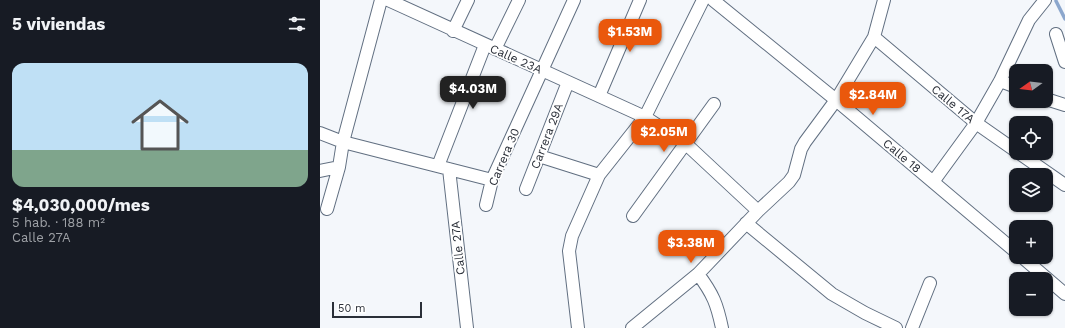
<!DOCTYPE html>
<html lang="es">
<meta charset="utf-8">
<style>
:root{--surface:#171b24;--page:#242831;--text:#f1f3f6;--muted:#9ea1a6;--line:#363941;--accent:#ea580c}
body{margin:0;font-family:"Work Sans",sans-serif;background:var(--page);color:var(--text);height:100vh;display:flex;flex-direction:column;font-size:15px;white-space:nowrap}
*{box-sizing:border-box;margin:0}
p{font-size:13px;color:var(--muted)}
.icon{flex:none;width:22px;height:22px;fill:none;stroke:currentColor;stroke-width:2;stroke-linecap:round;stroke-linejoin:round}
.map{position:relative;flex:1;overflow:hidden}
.sheet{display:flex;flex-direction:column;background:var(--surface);width:320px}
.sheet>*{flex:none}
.needle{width:26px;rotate:255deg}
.tools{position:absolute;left:689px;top:64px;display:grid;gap:8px}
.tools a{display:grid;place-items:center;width:44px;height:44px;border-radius:8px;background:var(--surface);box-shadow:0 1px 3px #0004;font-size:20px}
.scale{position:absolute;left:12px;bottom:10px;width:90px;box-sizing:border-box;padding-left:4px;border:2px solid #2a2f38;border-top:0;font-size:11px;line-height:14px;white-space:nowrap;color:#2a2f38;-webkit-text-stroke:3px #fff;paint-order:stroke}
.price{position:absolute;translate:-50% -34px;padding:0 9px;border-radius:8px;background:var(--accent);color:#fff;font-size:13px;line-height:26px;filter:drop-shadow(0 1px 2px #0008)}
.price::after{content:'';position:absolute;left:50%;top:24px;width:12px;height:9px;margin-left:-6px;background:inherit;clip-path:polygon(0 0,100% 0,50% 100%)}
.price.active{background:#222;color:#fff}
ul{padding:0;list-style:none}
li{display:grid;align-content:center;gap:8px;height:212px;padding:0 12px}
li+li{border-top:1px solid var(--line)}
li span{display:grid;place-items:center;height:124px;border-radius:12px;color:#555}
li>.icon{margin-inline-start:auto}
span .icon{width:72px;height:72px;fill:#fffc;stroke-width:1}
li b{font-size:17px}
h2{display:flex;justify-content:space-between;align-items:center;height:48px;padding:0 12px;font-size:17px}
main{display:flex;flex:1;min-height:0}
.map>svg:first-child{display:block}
</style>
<main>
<section class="sheet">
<h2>5 viviendas<svg class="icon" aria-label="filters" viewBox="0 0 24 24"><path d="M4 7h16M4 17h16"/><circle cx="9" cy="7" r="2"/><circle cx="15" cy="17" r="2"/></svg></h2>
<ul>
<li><span style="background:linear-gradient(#bfe0f5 70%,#7fa58c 0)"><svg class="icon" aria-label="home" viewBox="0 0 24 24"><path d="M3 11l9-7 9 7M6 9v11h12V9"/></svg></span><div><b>$4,030,000/mes</b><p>5 hab. · 188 m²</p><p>Calle 27A</p></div></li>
</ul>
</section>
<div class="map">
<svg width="745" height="328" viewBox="0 0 745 328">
<rect width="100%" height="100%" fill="#f4f7fb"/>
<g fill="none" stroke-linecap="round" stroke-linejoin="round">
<!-- stream -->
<path stroke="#8ca7cd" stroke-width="3.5" d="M736,1L745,19"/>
<defs>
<path id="street" d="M68,0L325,117L365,143L438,211
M393,0L516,100L696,252
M133,31L148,0
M736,34L745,62
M554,37L656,123L696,151
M175,49L199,0
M680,81L696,87
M279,96L320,0
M726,99L745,105
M0,133L23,142L172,180
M699,153L745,185
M219,156L279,175
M118,166L165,45
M129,169L147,328
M0,171L19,167
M613,182L656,123L680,81L709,20L725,0
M206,189L248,82
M166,205L172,180L254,0
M7,209L19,167L23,142L61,0
M313,216L394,104
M426,223L512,294L545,313L576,328
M702,257L745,294
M378,274C393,294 397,304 402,328
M258,328L249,251L252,236L279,175L325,117L383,0
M312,328L378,274L438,211L469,182L474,175L481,149L485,142L516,100L554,37L564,0
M592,328L610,283"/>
</defs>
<!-- street casing -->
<use href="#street" stroke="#616f81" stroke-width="14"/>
<!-- street -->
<use href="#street" stroke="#fff" stroke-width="12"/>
</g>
<g text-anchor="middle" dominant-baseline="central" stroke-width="3.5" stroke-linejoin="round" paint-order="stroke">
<!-- street labels -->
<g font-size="12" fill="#2a2f38" stroke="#fff">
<text transform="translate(196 59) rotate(24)">Calle 23A</text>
<text transform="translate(633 104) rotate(40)">Calle 17A</text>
<text transform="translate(227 136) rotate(-69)">Carrera 29A</text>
<text transform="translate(582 156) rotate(40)">Calle 18</text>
<text transform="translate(184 157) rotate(-67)">Carrera 30</text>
<text transform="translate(138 248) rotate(-96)">Calle 27A</text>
</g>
</g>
</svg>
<div class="tools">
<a><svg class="needle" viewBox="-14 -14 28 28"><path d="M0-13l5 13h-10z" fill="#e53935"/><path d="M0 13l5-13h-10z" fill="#9ea1a6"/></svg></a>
<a><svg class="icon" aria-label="locate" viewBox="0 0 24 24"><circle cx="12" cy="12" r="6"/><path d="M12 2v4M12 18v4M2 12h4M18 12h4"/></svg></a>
<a><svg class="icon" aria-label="layers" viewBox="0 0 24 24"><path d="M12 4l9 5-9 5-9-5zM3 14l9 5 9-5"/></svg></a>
<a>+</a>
<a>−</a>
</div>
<div class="scale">50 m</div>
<b class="price" style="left:310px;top:53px">$1.53M</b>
<b class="price active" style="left:153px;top:110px">$4.03M</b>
<b class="price" style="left:553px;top:116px">$2.84M</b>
<b class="price" style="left:344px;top:153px">$2.05M</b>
<b class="price" style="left:371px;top:264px">$3.38M</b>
</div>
</main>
